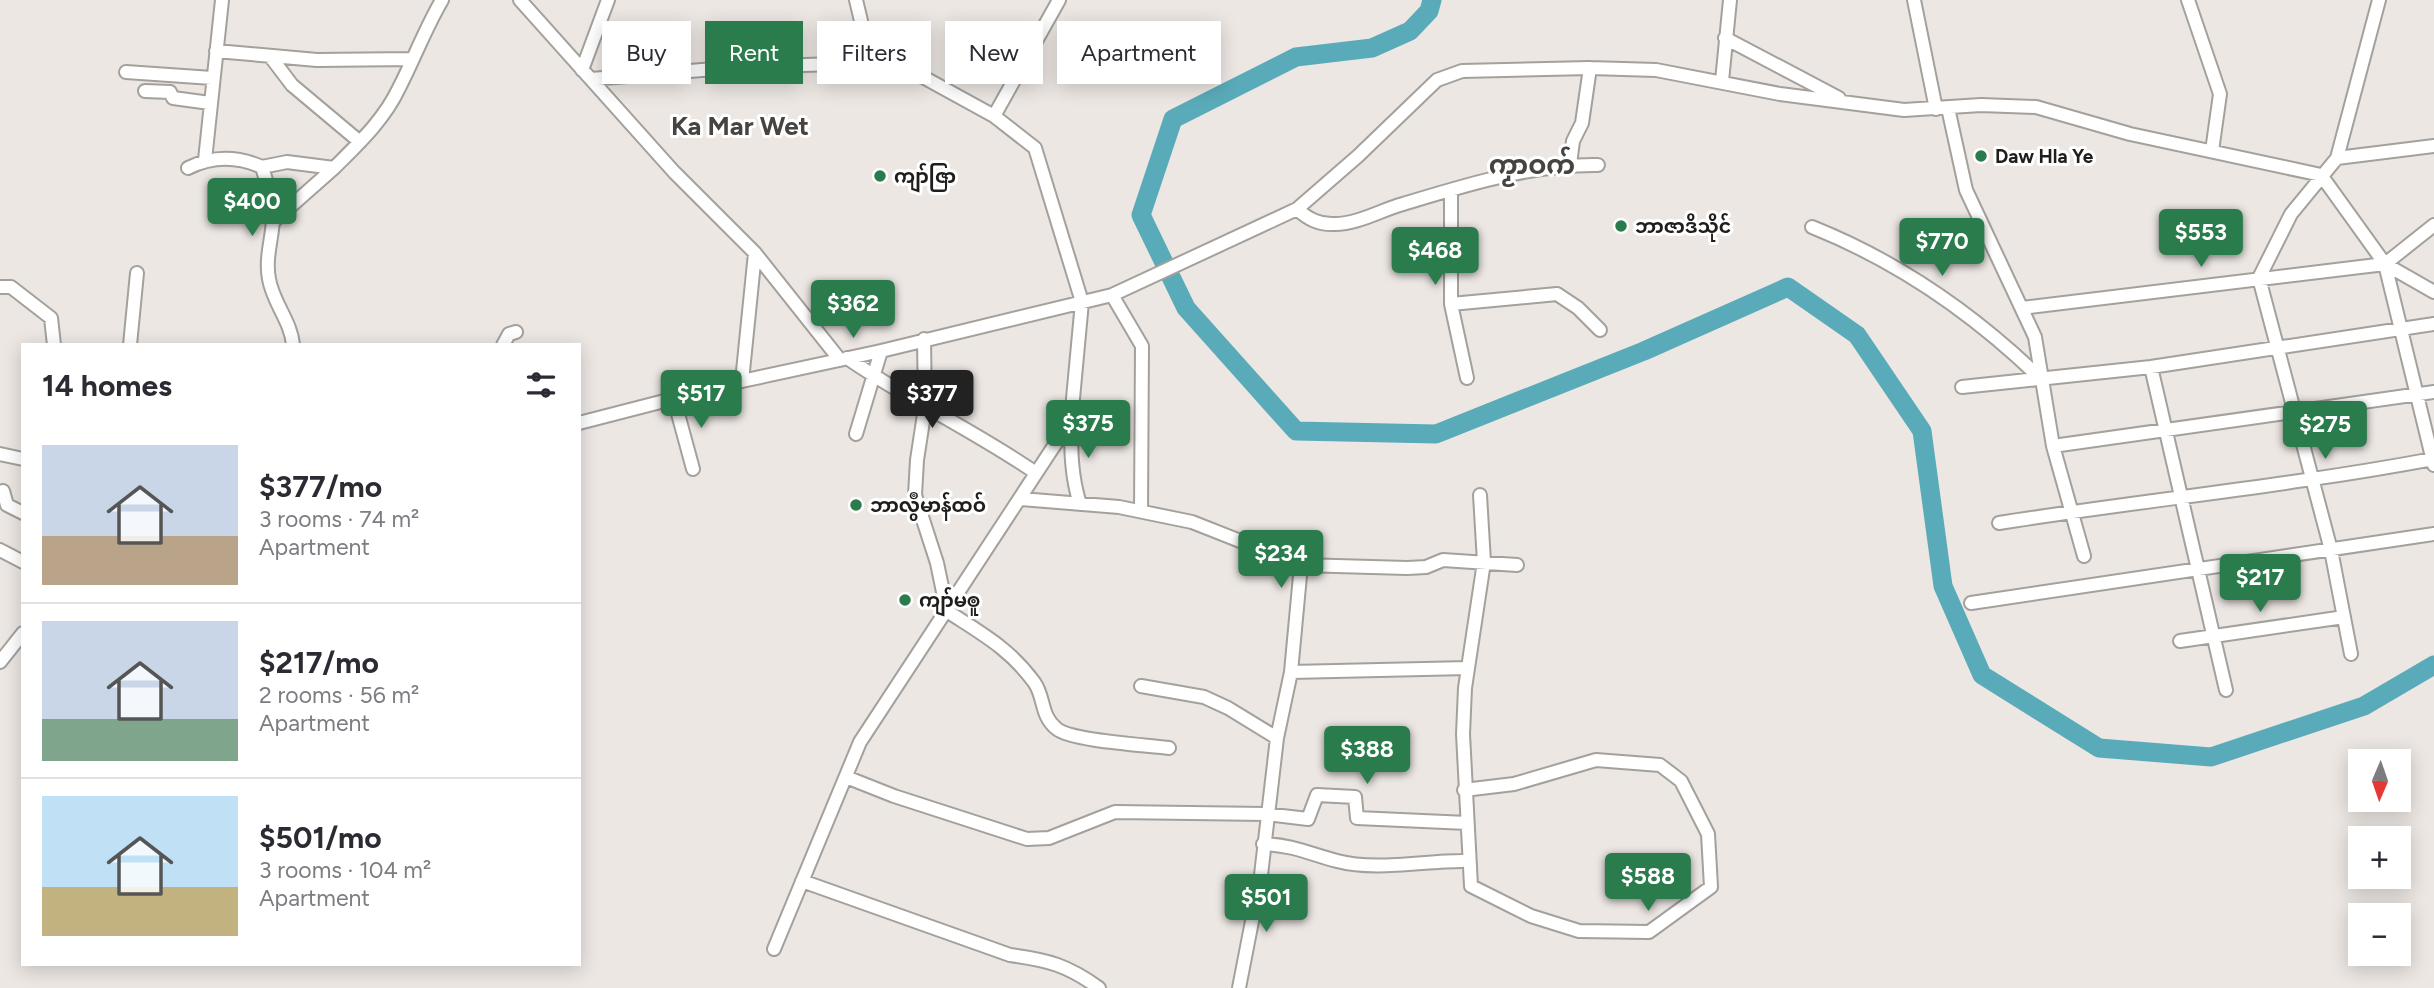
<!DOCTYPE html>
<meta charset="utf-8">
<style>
:root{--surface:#fff;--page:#f7f7f7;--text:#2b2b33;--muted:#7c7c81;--line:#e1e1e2;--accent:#2b7c4d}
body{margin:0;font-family:Figtree,"Noto Sans Myanmar",sans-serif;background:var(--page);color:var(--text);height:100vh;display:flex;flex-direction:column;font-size:26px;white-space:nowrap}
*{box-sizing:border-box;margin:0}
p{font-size:23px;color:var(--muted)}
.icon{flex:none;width:38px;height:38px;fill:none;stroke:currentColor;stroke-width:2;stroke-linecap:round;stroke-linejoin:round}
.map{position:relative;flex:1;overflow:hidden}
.drawer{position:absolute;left:21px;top:343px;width:560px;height:623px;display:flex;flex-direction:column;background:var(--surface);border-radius:0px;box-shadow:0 4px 18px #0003}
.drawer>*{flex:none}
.guide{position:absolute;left:602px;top:21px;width:665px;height:63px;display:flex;gap:14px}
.needle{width:46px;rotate:182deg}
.tools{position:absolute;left:2348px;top:749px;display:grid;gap:14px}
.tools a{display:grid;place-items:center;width:63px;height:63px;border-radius:0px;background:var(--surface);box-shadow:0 4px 18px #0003;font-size:35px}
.price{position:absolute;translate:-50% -60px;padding:0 16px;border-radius:7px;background:var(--accent);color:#fff;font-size:23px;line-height:46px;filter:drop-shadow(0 2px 4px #0008)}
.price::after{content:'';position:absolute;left:50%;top:42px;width:21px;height:16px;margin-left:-10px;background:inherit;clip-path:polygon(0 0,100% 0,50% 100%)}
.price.current{background:#222;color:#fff}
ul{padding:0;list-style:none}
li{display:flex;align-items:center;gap:21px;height:175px;padding:0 21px}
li+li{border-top:2px solid var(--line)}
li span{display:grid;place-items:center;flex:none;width:196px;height:140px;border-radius:0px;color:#555}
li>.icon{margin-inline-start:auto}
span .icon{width:84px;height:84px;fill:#fffc;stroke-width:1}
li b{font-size:30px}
h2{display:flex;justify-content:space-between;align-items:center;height:84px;padding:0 21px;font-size:30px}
.chip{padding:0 24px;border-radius:0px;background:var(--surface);box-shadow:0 4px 18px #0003;font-size:24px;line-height:63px}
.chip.current{background:var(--accent);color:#fff}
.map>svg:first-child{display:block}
</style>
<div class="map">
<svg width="2434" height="988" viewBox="0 0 2434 988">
<rect width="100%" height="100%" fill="#ece7e3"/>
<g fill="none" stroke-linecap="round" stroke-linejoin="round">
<!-- river -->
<path stroke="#5aabb9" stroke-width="19" d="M1432,0L1429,11L1410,31L1372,48L1296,57L1173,119L1141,215L1186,308L1296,431L1436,434L1644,351L1788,287L1857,335L1922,431L1943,586L1982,675L2099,748L2211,757L2364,706L2434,665"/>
<defs>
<path id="minor" d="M520,0L674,172L755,253L840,360
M856,0L871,63
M1914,0L1936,109
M2188,0L2220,94L2212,151
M1725,38L1839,98
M216,51L317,60L412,59
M270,56L292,85L360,142
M582,70L608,0
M126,72L212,78
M591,79L739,67L871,63L923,77L994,116L1035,148L1082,302L1071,420L860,742L774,949
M1722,81L1730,0
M145,91L170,92L173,98L210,103
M1948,108L1966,190L2035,337L2053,446L2434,392
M994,116L1059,0
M2337,158L2434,146
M205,160L222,0
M1570,164L1573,141L1582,123L1590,68
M262,167L287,162L334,168L274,221
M188,168C212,156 237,156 262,167C267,184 274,202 273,220C272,239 265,259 269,279C273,303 291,321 293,345
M334,168C358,144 384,120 399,88C414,59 425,29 442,0
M1451,192V304L1467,378
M1297,209C1308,219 1319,225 1335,224C1358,224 1381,210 1403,204C1466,185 1532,164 1598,165
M1812,227C1897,261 1975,315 2041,379
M2385,264L2434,292
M0,287H11L51,318L54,345
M1112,295L1142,346L1141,511
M1451,304L1557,294L1578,308L1600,330
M2022,308L2385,264L2434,225
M924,339L925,408L917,460L915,495L937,563L947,611C982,634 1009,648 1034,682C1045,697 1040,716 1057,729C1072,741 1147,745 1169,748
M130,345L137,273
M503,345L509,334L516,332
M847,358C908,400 975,431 1036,473
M2151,367L2226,690
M742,381L755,253
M1962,387L2151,367L2434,324
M674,399L693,469
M1071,421C1071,450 1071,476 1080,504
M579,423L742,381L881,351L1112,295L1297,209L1358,156L1437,80L1462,71L1590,68L1656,70L1780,94L1904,110L1981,105L2036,107L2130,134L2321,175L2385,264L2434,465
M856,434L881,351
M2053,446L2084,556
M0,454L23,459
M3,491L7,505L23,513
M1021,499L1119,507L1192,522L1301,565L1291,672L1468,668
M1999,523C2144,500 2289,486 2433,459
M0,550L23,562
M1301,565L1407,568L1426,567L1443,560L1517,565
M1971,603L2434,534
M2180,641L2344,617
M2351,654L2331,550L2259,278L2291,214L2337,158L2379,0
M0,662L23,633
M1141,686L1204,697L1228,708L1277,738
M846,777L894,796L1027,839L1049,838L1115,812L1266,814L1308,819L1317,795L1355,797L1357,818L1467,823
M1464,790L1514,784L1596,760L1660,765L1681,781L1708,834L1711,887L1649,932L1579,931L1531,916L1471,886L1463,734L1465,688L1484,562L1480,495
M1263,844C1293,845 1310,854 1337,861C1374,871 1424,861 1462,861
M802,881L1010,955C1048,960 1067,965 1099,988
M1239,988L1261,875L1277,738L1291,672"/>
</defs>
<!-- minor casing -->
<use href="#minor" stroke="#a4a09c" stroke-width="16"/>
<!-- minor -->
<use href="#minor" stroke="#fff" stroke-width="12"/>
</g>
<!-- markers -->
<g fill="#2b7c4d" stroke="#fff" stroke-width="2.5">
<circle cx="1981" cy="156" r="7"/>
<circle cx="880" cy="176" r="7"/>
<circle cx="1621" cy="226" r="7"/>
<circle cx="856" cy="505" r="7"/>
<circle cx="905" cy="600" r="7"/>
</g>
<g text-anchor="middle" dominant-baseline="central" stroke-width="6" stroke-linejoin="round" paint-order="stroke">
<!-- poi labels -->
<g font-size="19" font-weight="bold" fill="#1f1e1c" stroke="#fff" text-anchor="start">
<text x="1995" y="156">Daw Hla Ye</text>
<text x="894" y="176">ကျာ်ဇြာ</text>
<text x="1635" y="226">ဘာဇာဒိသိုင်</text>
<text x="870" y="505">ဘာလွဳမာန်ထဝ်</text>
<text x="919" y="600">ကျာ်မၜူ</text>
</g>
<!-- district labels -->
<g font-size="26" font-weight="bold" fill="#474340" stroke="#fff">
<text x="740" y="126">Ka Mar Wet</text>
<text x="1532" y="165">ကၟာဝက်</text>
</g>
</g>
</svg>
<div class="tools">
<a><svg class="needle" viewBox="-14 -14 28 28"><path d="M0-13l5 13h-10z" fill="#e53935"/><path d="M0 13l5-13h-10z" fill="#7c7c81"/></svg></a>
<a>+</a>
<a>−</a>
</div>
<b class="price" style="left:252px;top:238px">$400</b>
<b class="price" style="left:2201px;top:269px">$553</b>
<b class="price" style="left:1942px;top:278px">$770</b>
<b class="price" style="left:1435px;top:287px">$468</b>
<b class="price" style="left:853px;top:340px">$362</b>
<b class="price" style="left:701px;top:430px">$517</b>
<b class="price current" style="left:932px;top:430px">$377</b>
<b class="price" style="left:1088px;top:460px">$375</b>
<b class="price" style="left:2325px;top:461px">$275</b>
<b class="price" style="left:1281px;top:590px">$234</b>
<b class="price" style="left:2260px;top:614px">$217</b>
<b class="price" style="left:1367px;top:786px">$388</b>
<b class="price" style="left:1648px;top:913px">$588</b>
<b class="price" style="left:1266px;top:934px">$501</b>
<div class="guide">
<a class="chip">Buy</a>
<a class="chip current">Rent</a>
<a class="chip">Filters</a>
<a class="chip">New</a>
<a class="chip">Apartment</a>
</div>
<section class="drawer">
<h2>14 homes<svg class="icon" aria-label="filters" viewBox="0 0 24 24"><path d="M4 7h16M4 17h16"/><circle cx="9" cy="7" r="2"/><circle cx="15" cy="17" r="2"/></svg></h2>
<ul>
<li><span style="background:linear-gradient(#c9d6e8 65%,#b9a48a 0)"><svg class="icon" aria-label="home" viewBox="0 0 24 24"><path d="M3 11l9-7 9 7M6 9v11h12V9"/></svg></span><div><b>$377/mo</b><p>3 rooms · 74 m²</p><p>Apartment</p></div></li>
<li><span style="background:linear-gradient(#c9d6e8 70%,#7fa58c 0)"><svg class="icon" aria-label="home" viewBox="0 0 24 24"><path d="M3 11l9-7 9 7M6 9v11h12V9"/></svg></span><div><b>$217/mo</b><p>2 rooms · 56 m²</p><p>Apartment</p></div></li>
<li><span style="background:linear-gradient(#bfe0f5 65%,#c2b280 0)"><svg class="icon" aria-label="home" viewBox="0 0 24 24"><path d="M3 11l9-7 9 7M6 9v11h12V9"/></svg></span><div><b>$501/mo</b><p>3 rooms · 104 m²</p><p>Apartment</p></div></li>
</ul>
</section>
</div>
